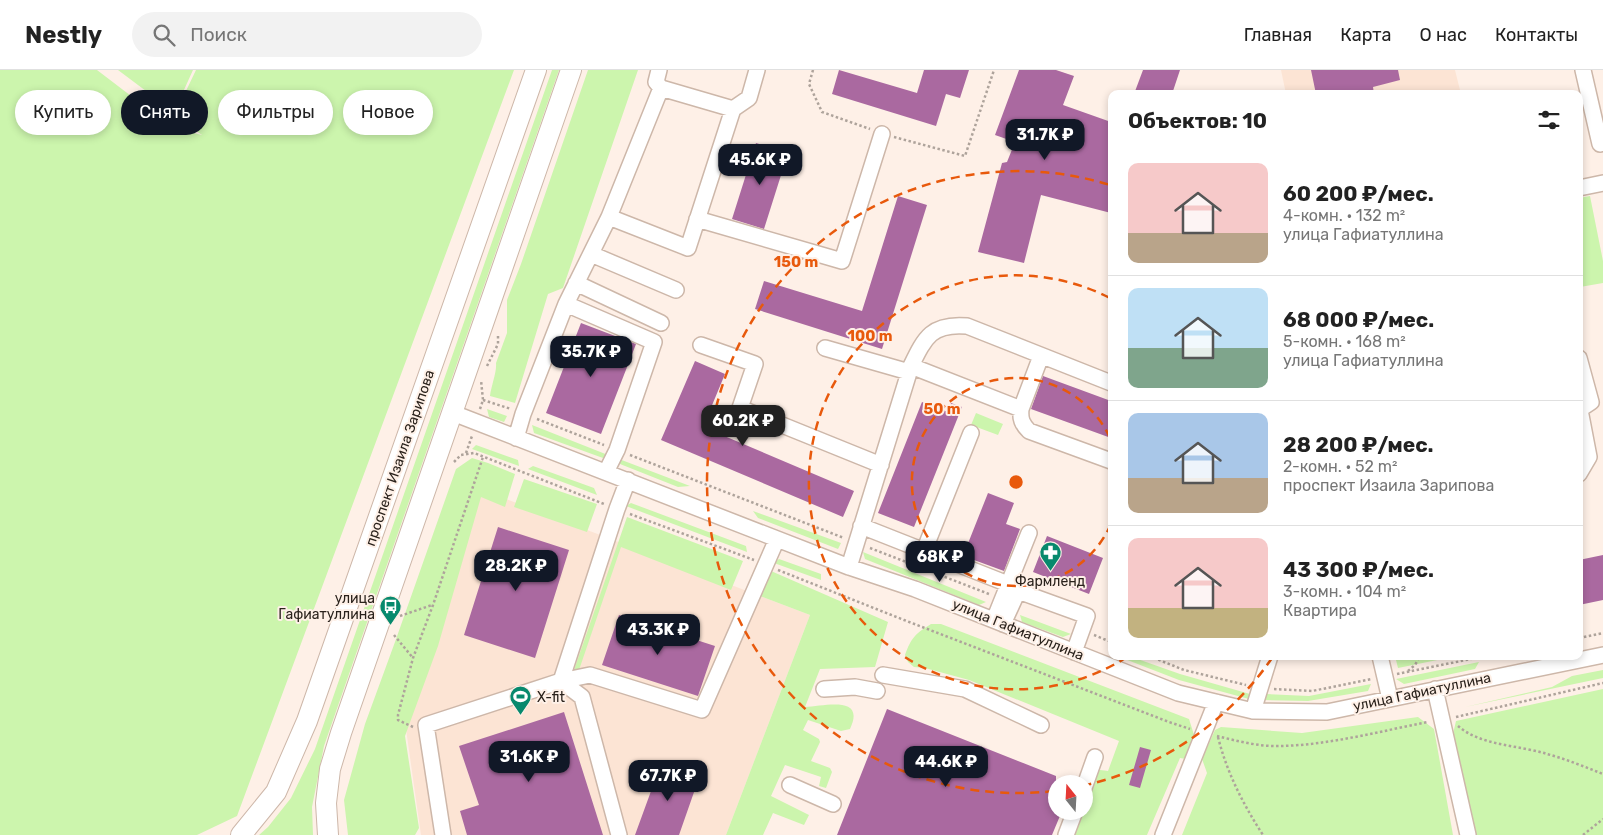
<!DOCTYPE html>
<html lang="ru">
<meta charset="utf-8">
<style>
:root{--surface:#fff;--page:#f2f2f2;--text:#222;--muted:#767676;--line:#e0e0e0;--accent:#111827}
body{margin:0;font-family:Rubik,sans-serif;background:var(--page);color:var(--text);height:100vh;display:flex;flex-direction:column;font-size:19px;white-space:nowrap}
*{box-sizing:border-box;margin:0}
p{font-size:16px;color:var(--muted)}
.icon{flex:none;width:28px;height:28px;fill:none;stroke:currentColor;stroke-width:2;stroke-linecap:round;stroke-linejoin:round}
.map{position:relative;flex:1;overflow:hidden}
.side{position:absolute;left:1108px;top:20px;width:475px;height:570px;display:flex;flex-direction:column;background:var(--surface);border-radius:10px;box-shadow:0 2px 8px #0003}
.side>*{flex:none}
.hud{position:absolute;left:15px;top:20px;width:475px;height:45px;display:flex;gap:10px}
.needle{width:32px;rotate:342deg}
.fabs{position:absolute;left:1048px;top:705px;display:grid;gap:10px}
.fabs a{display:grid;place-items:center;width:45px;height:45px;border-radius:50%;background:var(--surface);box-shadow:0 2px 8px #0003;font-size:25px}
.price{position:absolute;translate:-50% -42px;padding:0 11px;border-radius:10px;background:var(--accent);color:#fff;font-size:16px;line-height:32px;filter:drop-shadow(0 1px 2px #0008)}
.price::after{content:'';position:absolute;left:50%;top:30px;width:15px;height:11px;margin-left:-8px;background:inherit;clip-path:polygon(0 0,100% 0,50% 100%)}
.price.current{background:#222;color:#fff}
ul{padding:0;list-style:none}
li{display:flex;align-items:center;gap:15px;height:125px;padding:0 20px}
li+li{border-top:1px solid var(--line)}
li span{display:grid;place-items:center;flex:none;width:140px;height:100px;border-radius:10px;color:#555}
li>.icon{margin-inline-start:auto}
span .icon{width:60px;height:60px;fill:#fffc;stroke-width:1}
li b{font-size:21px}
h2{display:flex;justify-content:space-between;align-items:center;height:60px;padding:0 20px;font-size:21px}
.pill{padding:0 18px;border-radius:22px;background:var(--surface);box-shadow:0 2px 8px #0003;font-size:18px;line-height:45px}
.pill.current{background:var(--accent);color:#fff}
header{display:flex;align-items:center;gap:30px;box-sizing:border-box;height:70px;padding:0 25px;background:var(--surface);border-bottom:1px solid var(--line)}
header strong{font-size:24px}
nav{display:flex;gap:28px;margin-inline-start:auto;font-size:18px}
.search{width:350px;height:45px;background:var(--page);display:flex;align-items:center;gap:12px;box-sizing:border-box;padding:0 18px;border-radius:28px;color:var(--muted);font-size:19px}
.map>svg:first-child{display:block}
</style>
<header>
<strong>Nestly</strong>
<div class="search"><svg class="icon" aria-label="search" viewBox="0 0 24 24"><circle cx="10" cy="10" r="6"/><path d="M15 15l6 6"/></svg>Поиск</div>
<nav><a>Главная</a><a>Карта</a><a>О нас</a><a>Контакты</a></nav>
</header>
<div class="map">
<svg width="1603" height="765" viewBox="0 0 1603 765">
<rect width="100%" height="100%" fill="#fef0e7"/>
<!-- built -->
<path fill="#fce4d4" d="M1281,0H1455L1461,24H1286Z
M477,418L810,545L726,765H421L405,652Z"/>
<!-- green -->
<path fill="#ccf5ad" d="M0,0H97L173,58L202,65L174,46L196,0H514L237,746L197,765H0Z
M118,0H193L174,42Z
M552,0H559L324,676L312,737L313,765H259L268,757L291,728L315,679Z
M588,0H638L563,218L548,224L515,333L490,326C491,316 497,302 496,293L507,263V230L521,194Z
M1590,126L1603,191V213L1580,217L1579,210V128Z
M487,339L507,346L504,352L489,347Z
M976,343L1003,354L998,365L971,355Z
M532,355L608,385L603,388L534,363Z
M476,375L518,390L519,396L472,379Z
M472,388L488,393L515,404L505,437L481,427L438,576L405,666L419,758L415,765H348L344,730L365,654L395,572L456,399Z
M619,389L690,416L678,417L620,394Z
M533,396L594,418L597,425L528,399Z
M524,409L597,434L587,462L514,437Z
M631,433L746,476L747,482L626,436Z
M753,441L841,473L838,479L758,448Z
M627,447L743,491L731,520L621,477L579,600L576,602L574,600Z
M863,482L986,532L979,535L865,489Z
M779,489L821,504V510L774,493Z
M771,501L888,552L875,597L820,599L805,637C825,636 866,625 850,659L841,661L808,650L803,660L819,669L820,672L811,691L830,698L832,702L826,718L819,716L821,707L785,695L771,726L809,745L804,755L773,743L763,765H726L810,545L760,526Z
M1020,545L1071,564L1063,567L1022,552Z
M931,554H941L1189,649L1195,668L1186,689L1180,688L1147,765H1071L1080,741H1084C1084,731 1089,703 1100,700C1103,700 1106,701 1108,701L1119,671L969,610L925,598L914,597L908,592L905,585C911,568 916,563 931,554Z
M1117,586H1129L1180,604L1250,624L1249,629L1179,610Z
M1395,586H1457L1398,598Z
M1479,592L1475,599L1404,614L1396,609Z
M1603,600V608L1465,637L1552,617L1572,606Z
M1371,614L1368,621L1308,631L1263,630L1266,624L1309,626Z
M1603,619V765H1474L1453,664L1456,651Z
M1418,647L1434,659L1453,765H1182L1207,703L1202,689L1215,660L1221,657L1302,663Z"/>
<!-- building -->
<path fill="#aa69a0" d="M839,0L917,23L924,0H969L960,28L946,24L936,56L832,24Z
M1019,0H1056L1074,6L1063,35L1111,52V143L1041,125L1024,193L978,182L1002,93L1007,92L1015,72L995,65Z
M1143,0H1180L1172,24H1134Z
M1311,0H1398L1400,10L1373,17L1374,24H1316Z
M756,73L788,83L764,159L732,149Z
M898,126L927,135L882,279L755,239L764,211L862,241Z
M581,253L636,274L601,364L546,343Z
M695,291L725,304L703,357L854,421L843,447L661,370Z
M1043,306L1111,331V368L1031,339Z
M922,332L948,342L951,333L962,337L914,457L878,443Z
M988,423L1014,433L1006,454L1020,459L1004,501L963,486Z
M498,457L569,480L535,588L464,565Z
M1047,466L1103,488L1089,524L1033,502Z
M1603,485V530L1579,535V490Z
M619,545L715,576L698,626L602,595Z
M887,639L1056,706V741H1062L1052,765H837Z
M564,642L603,765H467L460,741L479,735L459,676Z
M1140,677L1151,680L1140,718L1129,715Z
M662,691L700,705L679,765H635Z"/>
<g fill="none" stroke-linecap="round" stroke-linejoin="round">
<defs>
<path id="minor" d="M659,0L656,12L661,18
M1583,0L1600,74L1603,73
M733,39L749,28L757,0
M1579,118L1603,113
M697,149L842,191L882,64
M591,184L676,220
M576,213L661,253
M566,234L654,272L617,380L606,402
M701,275L755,294L740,338L881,395
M825,278L909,302
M1041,286L1021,339C1020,349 1022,354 1029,361L1111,391
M1579,288L1591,332L1579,340
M911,296L1021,339
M453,343L849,497L915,519L1178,623L1253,641L1327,642L1603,585
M516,368L523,344L566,234L609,147L688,178L733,39L661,18L609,147
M1579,404L1589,387L1580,340
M861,456L1008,514
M924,481L971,363
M849,497L911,296C925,267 932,253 967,256L1111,313
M994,550L1029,463
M1003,554L1018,521L1087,546L1074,582
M1380,586L1390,629
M883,605L965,619L1041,655
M561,611L590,605L702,640L777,469
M561,611L582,627L619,765
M824,619L855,617L877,621
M1435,619L1468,765
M1253,641L1270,586
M790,715L833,734
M1084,718L1095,687
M443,765L426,655L561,611L617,439L628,410
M1066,765L1075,741
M1163,765L1216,632"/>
<path id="major" d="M241,765L276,722L307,651L536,0
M328,765L326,733L330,699L341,663L571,0"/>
</defs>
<!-- minor casing -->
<use href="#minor" stroke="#cdb7a9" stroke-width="18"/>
<!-- major casing -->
<use href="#major" stroke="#cdb7a9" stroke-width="22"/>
<!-- path -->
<path stroke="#aea39b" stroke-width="2.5" stroke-dasharray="2.5 2.5" stroke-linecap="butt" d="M813,0L809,14L822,42L870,59
M894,67L965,86L994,0
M487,296L498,274V264
M483,330L511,339
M480,339L483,330L481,310
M537,349L604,375
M466,383L472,366
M630,385L844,468
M454,392L461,385L474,383L604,434
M630,444L754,490
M870,478L989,524
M778,500L904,550L1169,652L1190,659
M400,546L432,535
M394,565L413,588
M1094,565L1111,572
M1579,568L1603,563
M1149,586L1184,600L1246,615
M1408,601L1415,595L1420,586
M1397,604L1486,586
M1274,619L1312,621L1372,609
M1456,647L1603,613
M1458,656C1481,676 1519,675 1547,684C1566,689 1585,697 1603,704
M413,657L398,650V645L413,588L433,535L483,387
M1217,666C1237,671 1260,677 1281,676C1329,675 1381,661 1428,652
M1218,667C1227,703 1243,734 1263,765
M1583,765L1603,749"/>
<!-- minor -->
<use href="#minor" stroke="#fff" stroke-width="15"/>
<!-- major -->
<use href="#major" stroke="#fff" stroke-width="20"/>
</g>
<!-- distance rings -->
<g fill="none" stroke="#e8590c" stroke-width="2.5" stroke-dasharray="9 6">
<path d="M1111 454A104 104 0 1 1 1111 370"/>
<path d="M1127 587A207 207 0 1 1 1110 228"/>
<path d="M1272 588A311 311 0 0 1 1086 715M1054 721A311 311 0 1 1 1110 115"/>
</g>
<!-- icons -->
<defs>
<symbol id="pharmacy-pin" viewBox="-11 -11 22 30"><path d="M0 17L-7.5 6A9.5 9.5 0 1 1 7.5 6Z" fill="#07896d" stroke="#fef0e7"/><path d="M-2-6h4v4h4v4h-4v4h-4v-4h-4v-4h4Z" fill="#fff"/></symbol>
<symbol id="bus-pin" viewBox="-11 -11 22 30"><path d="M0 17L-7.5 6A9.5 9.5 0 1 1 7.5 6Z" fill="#07896d" stroke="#fef0e7"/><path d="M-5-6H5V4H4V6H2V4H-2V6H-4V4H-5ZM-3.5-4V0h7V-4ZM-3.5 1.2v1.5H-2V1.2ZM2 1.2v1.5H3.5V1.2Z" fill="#fff"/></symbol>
<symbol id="stadium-pin" viewBox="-11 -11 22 30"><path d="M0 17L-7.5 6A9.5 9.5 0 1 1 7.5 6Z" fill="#07896d" stroke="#fef0e7"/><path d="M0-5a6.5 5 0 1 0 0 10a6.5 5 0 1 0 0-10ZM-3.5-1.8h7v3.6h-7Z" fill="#fff"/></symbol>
</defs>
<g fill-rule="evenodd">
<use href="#pharmacy-pin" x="1038" y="470" width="25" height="34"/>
<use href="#bus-pin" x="378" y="524" width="25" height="34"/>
<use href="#stadium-pin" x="508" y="614" width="25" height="34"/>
</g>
<g text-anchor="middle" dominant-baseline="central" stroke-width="4" stroke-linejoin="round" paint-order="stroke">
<!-- street labels -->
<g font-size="14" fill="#2a221c" stroke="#fef0e7">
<text transform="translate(400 388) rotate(-71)">проспект Изаила Зарипова</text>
<text transform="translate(1018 560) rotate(22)">улица Гафиатуллина</text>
<text transform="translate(1422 622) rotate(-12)">улица Гафиатуллина</text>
</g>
<!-- poi labels -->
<g font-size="14" fill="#2a221c" stroke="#fef0e7">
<text x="1050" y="511">Фармленд</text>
<text x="375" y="528" text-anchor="end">улица<tspan x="375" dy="16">Гафиатуллина</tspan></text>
<text x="537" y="627" text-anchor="start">X-fit</text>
</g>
</g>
<circle cx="1016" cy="412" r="8" fill="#e8590c" stroke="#fef0e7" stroke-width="2.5"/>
<g font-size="15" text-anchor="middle" font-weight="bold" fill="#e8590c" stroke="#fef0e7" stroke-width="4" stroke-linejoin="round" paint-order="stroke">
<text x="796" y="197">150 m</text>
<text x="870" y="271">100 m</text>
<text x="942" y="344">50 m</text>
</g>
</svg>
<div class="fabs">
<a><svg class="needle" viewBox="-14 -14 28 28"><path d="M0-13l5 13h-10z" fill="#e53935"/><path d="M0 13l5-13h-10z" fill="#767676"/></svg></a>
</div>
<b class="price" style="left:1045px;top:91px">31.7K ₽</b>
<b class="price" style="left:760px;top:116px">45.6K ₽</b>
<b class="price" style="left:591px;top:308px">35.7K ₽</b>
<b class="price current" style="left:743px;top:377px">60.2K ₽</b>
<b class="price" style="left:940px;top:513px">68K ₽</b>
<b class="price" style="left:516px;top:522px">28.2K ₽</b>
<b class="price" style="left:658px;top:586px">43.3K ₽</b>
<b class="price" style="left:529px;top:713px">31.6K ₽</b>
<b class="price" style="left:946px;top:718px">44.6K ₽</b>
<b class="price" style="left:668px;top:732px">67.7K ₽</b>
<div class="hud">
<a class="pill">Купить</a>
<a class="pill current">Снять</a>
<a class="pill">Фильтры</a>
<a class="pill">Новое</a>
</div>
<section class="side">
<h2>Объектов: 10<svg class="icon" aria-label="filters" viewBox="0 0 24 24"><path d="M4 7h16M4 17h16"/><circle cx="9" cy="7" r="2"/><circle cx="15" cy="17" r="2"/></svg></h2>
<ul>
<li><span style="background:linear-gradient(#f6c9c9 70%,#b9a48a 0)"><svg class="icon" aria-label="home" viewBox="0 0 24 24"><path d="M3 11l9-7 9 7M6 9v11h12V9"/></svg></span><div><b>60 200 ₽/мес.</b><p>4-комн. · 132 m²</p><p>улица Гафиатуллина</p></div></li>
<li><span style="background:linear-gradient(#bfe0f5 60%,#7fa58c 0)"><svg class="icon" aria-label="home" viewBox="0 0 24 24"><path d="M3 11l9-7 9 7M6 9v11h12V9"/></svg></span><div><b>68 000 ₽/мес.</b><p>5-комн. · 168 m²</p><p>улица Гафиатуллина</p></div></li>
<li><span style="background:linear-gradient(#a9c7e8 65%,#b9a48a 0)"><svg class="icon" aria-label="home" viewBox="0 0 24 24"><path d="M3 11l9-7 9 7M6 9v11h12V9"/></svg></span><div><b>28 200 ₽/мес.</b><p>2-комн. · 52 m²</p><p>проспект Изаила Зарипова</p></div></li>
<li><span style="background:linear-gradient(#f6c9c9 70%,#c2b280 0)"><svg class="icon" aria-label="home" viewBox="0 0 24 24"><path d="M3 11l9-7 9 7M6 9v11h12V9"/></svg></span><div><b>43 300 ₽/мес.</b><p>3-комн. · 104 m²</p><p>Квартира</p></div></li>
</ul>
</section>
</div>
